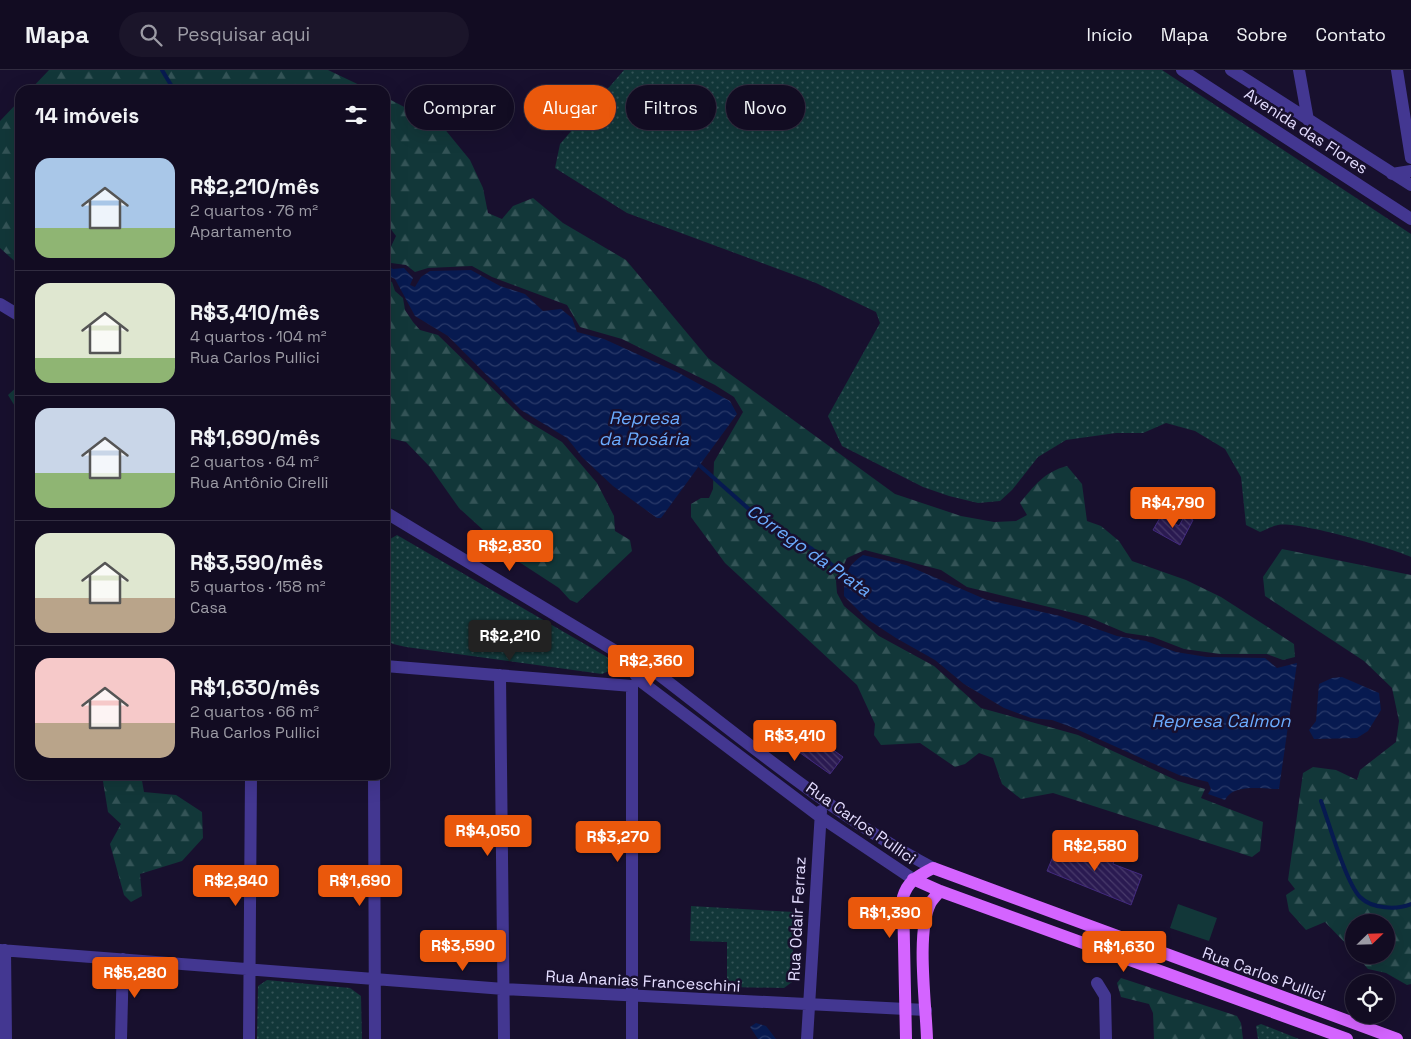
<!DOCTYPE html>
<html lang="pt">
<meta charset="utf-8">
<style>
:root{--surface:#120c22;--page:#1b152a;--text:#f1f3f6;--muted:#9c9ba5;--line:#312c40;--accent:#ea580c}
body{margin:0;font-family:"Space Grotesk",sans-serif;background:var(--page);color:var(--text);height:100vh;display:flex;flex-direction:column;font-size:19px;white-space:nowrap}
*{box-sizing:border-box;margin:0}
p{font-size:16px;color:var(--muted)}
.icon{flex:none;width:28px;height:28px;fill:none;stroke:currentColor;stroke-width:2;stroke-linecap:round;stroke-linejoin:round}
.map{position:relative;flex:1;overflow:hidden}
.side{position:absolute;left:15px;top:15px;width:375px;height:695px;display:flex;flex-direction:column;background:var(--surface);border-radius:15px;box-shadow:0 5px 20px #0002,0 0 0 1px var(--line)}
.side>*{flex:none}
.guide{position:absolute;left:405px;top:15px;width:475px;height:45px;display:flex;gap:10px}
.needle{width:32px;rotate:67deg}
.buttons{position:absolute;left:1345px;top:844px;display:grid;gap:10px}
.buttons a{display:grid;place-items:center;width:50px;height:50px;border-radius:50%;background:var(--surface);box-shadow:0 5px 20px #0002,0 0 0 1px var(--line);font-size:25px}
.price{position:absolute;translate:-50% -42px;padding:0 11px;border-radius:5px;background:var(--accent);color:#fff;font-size:16px;line-height:32px;filter:drop-shadow(0 1px 2px #0008)}
.price::after{content:'';position:absolute;left:50%;top:30px;width:15px;height:11px;margin-left:-8px;background:inherit;clip-path:polygon(0 0,100% 0,50% 100%)}
.price.current{background:#222;color:#fff}
ul{padding:0;list-style:none}
li{display:flex;align-items:center;gap:15px;height:125px;padding:0 20px}
li+li{border-top:1px solid var(--line)}
li span{display:grid;place-items:center;flex:none;width:140px;height:100px;border-radius:15px;color:#555}
li>.icon{margin-inline-start:auto}
span .icon{width:60px;height:60px;fill:#fffc;stroke-width:1}
li b{font-size:21px}
h2{display:flex;justify-content:space-between;align-items:center;height:60px;padding:0 20px;font-size:21px}
.pill{padding:0 18px;border-radius:22px;background:var(--surface);box-shadow:0 5px 20px #0002,0 0 0 1px var(--line);font-size:18px;line-height:45px}
.pill.current{background:var(--accent);color:#fff}
header{display:flex;align-items:center;gap:30px;box-sizing:border-box;height:70px;padding:0 25px;background:var(--surface);border-bottom:1px solid var(--line)}
header strong{font-size:24px}
nav{display:flex;gap:28px;margin-inline-start:auto;font-size:18px}
.search{width:350px;height:45px;background:var(--page);display:flex;align-items:center;gap:12px;box-sizing:border-box;padding:0 18px;border-radius:28px;color:var(--muted);font-size:19px}
.map>svg:first-child{display:block}
</style>
<header>
<strong>Mapa</strong>
<div class="search"><svg class="icon" aria-label="search" viewBox="0 0 24 24"><circle cx="10" cy="10" r="6"/><path d="M15 15l6 6"/></svg>Pesquisar aqui</div>
<nav><a>Início</a><a>Mapa</a><a>Sobre</a><a>Contato</a></nav>
</header>
<div class="map">
<svg width="1411" height="969" viewBox="0 0 1411 969">
<defs>
<pattern id="grass-dots" width="8" height="8" patternUnits="userSpaceOnUse" patternTransform="scale(1.25)"><rect width="8" height="8" fill="#123739"/><path d="M2 2h.1M6 6h.1" fill="none" stroke="#345457" stroke-width="1.8" stroke-linecap="round"/></pattern>
<pattern id="forest-firs" width="22" height="20" patternUnits="userSpaceOnUse" patternTransform="scale(1.25)"><rect width="22" height="20" fill="#123739"/><path d="M5 1l3.5 6h-7zM16 11l3.5 6h-7z" fill="#345457"/></pattern>
<pattern id="water-waves" width="16" height="10" patternUnits="userSpaceOnUse" patternTransform="scale(1.25)"><rect width="16" height="10" fill="#071a50"/><path d="M0 5q4-4 8 0t8 0" fill="none" stroke="#2b3b6a"/></pattern>
<pattern id="building-back-hatch" width="6" height="6" patternUnits="userSpaceOnUse" patternTransform="scale(1.25)"><rect width="6" height="6" fill="#2a1a51"/><path d="M-1 5l2 2M0 0l6 6M5-1l2 2" fill="none" stroke="#493b6b"/></pattern>
</defs>
<rect width="100%" height="100%" fill="#18102e"/>
<!-- grass -->
<path fill="url(#grass-dots)" d="M624,0H1162L1411,164V487C1391,478 1298,451 1278,455C1272,456 1266,460 1260,462L1246,455L1241,407L1225,379L1195,361L1166,353L1143,363H1116L1066,370L1038,387L1012,420L1000,431L978,433L949,426L923,417L842,376L828,346L880,253L876,242L816,213L627,143L555,98L560,74Z
M397,465L607,587L613,593L611,600L602,604L406,577L393,574L386,570L385,472Z
M691,836L794,842L792,912L784,918L727,917V872L690,871Z
M267,910L350,918L361,926L362,969H257L258,916Z
M1261,954L1299,969H1258L1256,956Z"/>
<!-- forest -->
<path fill="url(#forest-firs)" d="M49,0H328L370,20H30Z
M385,27L443,57L470,90L483,118L488,143L502,149L513,136L533,128L563,153L626,190L708,288L895,424L961,446L994,452L1016,451L1027,445L1020,433C1034,416 1044,402 1067,396L1082,414L1087,451L1101,456L1119,471L1132,491L1186,510L1221,527L1294,574L1295,587L1283,590L1267,584H1220L1184,579L1153,567L1126,563L1086,546L967,517L941,500L865,480L847,488L836,511L837,523L844,536L879,566L934,596L981,638L1078,665L1178,711L1205,719L1201,728L1263,752L1260,781L1252,787L1053,723L1021,729L1002,714L993,688L979,683L965,694L955,697L920,673L881,675L874,665L875,654L857,615L725,493L691,447V434L701,428H709L713,419L714,392L743,342L734,327L715,315L622,269L580,257L567,235L492,207L472,196L428,198L415,202L406,195L391,193L387,185L396,166L390,158L385,155Z
M20,30V196L0,178V51Z
M385,209L392,212L395,221L403,228L405,240L413,252L420,260L438,265L524,349L562,372L597,413L614,446L615,461L630,470L632,481L577,533L570,530L559,518L516,490L459,438L430,397L406,372L385,367Z
M20,314V339L16,338L8,325Z
M1282,479L1411,505V914L1407,915L1386,903L1368,899L1356,885H1386V852H1354V882L1325,852L1306,860L1289,841L1286,825L1295,819L1288,810L1303,703L1313,697L1336,700L1357,710L1360,700L1396,672L1399,651L1392,618L1364,591L1265,526L1263,507Z
M102,705H141L144,722L176,725L202,742L203,768L182,791L140,804L142,826L131,832L124,825L110,774L121,754L108,742Z
M1121,908L1237,946L1241,953L1243,969H1154L1153,943L1149,934L1121,927L1117,913Z"/>
<!-- green -->
<path fill="#123739" d="M1178,834L1217,848L1209,871L1170,858Z"/>
<!-- water -->
<path fill="url(#water-waves)" d="M385,194L393,199L404,198L413,208L410,215L415,217L421,207L430,201L471,200L500,216L525,224L543,241L561,239L572,248L577,262L604,269L679,303L730,331L737,344L661,448H657L613,416L582,387L567,368L521,340L448,266L415,246L395,209L385,204Z
M863,485L906,495L987,530L1060,546L1117,566L1146,571L1176,582L1207,587L1265,588L1277,598L1297,593L1279,719C1263,719 1233,713 1225,730L1208,724L1211,719L1208,712L1179,705L1074,658L1052,650L1031,648L1004,638L964,614L935,590L896,568L867,549L844,526C844,505 846,497 863,485Z
M1342,607L1379,623L1381,640L1368,661L1357,668L1314,669L1309,660L1316,651L1319,614L1332,608Z
M756,953L766,956L776,969H758L750,957Z"/>
<g fill="none" stroke-linecap="round" stroke-linejoin="round">
<!-- stream -->
<path stroke="#071a50" stroke-width="4" d="M162,0L174,20
M698,394L750,440L812,479L850,509
M1321,731C1329,753 1346,813 1360,827C1372,839 1397,840 1411,834"/>
</g>
<!-- building -->
<path fill="url(#building-back-hatch)" stroke="#432a7f" d="M1185,445L1193,450L1180,475L1153,460L1161,446L1179,456Z
M808,662L843,687L830,704L796,680Z
M1059,772L1094,786L1097,779L1116,786L1113,794L1142,805L1131,835L1047,801Z"/>
<g fill="none" stroke-linecap="round" stroke-linejoin="round">
<!-- minor -->
<path stroke="#433791" stroke-width="12" d="M1182,0L1411,149
M1231,0L1411,115
M1299,0L1308,50
M1397,0L1411,88
M1392,104L1411,101
M0,234L20,246
M385,442L622,585L650,598C742,668 831,744 933,798
M622,585L639,610L819,746L913,809
M385,596L632,616
M500,605L504,969
M632,616V969
M374,705L375,969
M0,880L504,919L926,940
M5,880L6,969
M1097,913L1105,926L1106,969
M121,969L123,889
M249,969L251,705
M807,969L821,741"/>
<!-- major -->
<path stroke="#d464ff" stroke-width="12" d="M913,809L940,821L1347,969
M906,969L903,827C908,810 919,806 933,798L1397,969
M927,969C926,935 916,862 930,834C932,829 937,825 940,821"/>
</g>
<g text-anchor="middle" dominant-baseline="central" stroke-width="5" stroke-linejoin="round" paint-order="stroke">
<!-- street labels -->
<g font-size="16" fill="#e4ddff" stroke="#18102e">
<text transform="translate(1306 61) rotate(33)">Avenida das Flores</text>
<text transform="translate(861 753) rotate(35)">Rua Carlos Pullici</text>
<text transform="translate(797 849) rotate(-87)">Rua Odair Ferraz</text>
<text transform="translate(1264 904) rotate(20)">Rua Carlos Pullici</text>
<text transform="translate(643 911) rotate(3)">Rua Ananias Franceschini</text>
</g>
<!-- water labels -->
<g font-size="18" font-style="italic" fill="#6bacff" stroke="#18102e">
<text x="644" y="347">Represa<tspan x="644" dy="21">da Rosária</tspan></text>
<text transform="translate(809 480) rotate(35)">Córrego da Prata</text>
<text x="1221" y="650">Represa Calmon</text>
</g>
</g>
</svg>
<div class="buttons">
<a><svg class="needle" viewBox="-14 -14 28 28"><path d="M0-13l5 13h-10z" fill="#e53935"/><path d="M0 13l5-13h-10z" fill="#9c9ba5"/></svg></a>
<a><svg class="icon" aria-label="locate" viewBox="0 0 24 24"><circle cx="12" cy="12" r="6"/><path d="M12 2v4M12 18v4M2 12h4M18 12h4"/></svg></a>
</div>
<b class="price" style="left:1173px;top:459px">R$4,790</b>
<b class="price" style="left:510px;top:502px">R$2,830</b>
<b class="price current" style="left:510px;top:592px">R$2,210</b>
<b class="price" style="left:651px;top:617px">R$2,360</b>
<b class="price" style="left:795px;top:692px">R$3,410</b>
<b class="price" style="left:488px;top:787px">R$4,050</b>
<b class="price" style="left:618px;top:793px">R$3,270</b>
<b class="price" style="left:1095px;top:802px">R$2,580</b>
<b class="price" style="left:236px;top:837px">R$2,840</b>
<b class="price" style="left:360px;top:837px">R$1,690</b>
<b class="price" style="left:890px;top:869px">R$1,390</b>
<b class="price" style="left:463px;top:902px">R$3,590</b>
<b class="price" style="left:1124px;top:903px">R$1,630</b>
<b class="price" style="left:135px;top:929px">R$5,280</b>
<div class="guide">
<a class="pill">Comprar</a>
<a class="pill current">Alugar</a>
<a class="pill">Filtros</a>
<a class="pill">Novo</a>
</div>
<section class="side">
<h2>14 imóveis<svg class="icon" aria-label="filters" viewBox="0 0 24 24"><path d="M4 7h16M4 17h16"/><circle cx="9" cy="7" r="2"/><circle cx="15" cy="17" r="2"/></svg></h2>
<ul>
<li><span style="background:linear-gradient(#a9c7e8 70%,#8fb573 0)"><svg class="icon" aria-label="home" viewBox="0 0 24 24"><path d="M3 11l9-7 9 7M6 9v11h12V9"/></svg></span><div><b>R$2,210/mês</b><p>2 quartos · 76 m²</p><p>Apartamento</p></div></li>
<li><span style="background:linear-gradient(#dfe7d0 75%,#8fb573 0)"><svg class="icon" aria-label="home" viewBox="0 0 24 24"><path d="M3 11l9-7 9 7M6 9v11h12V9"/></svg></span><div><b>R$3,410/mês</b><p>4 quartos · 104 m²</p><p>Rua Carlos Pullici</p></div></li>
<li><span style="background:linear-gradient(#c9d6e8 65%,#8fb573 0)"><svg class="icon" aria-label="home" viewBox="0 0 24 24"><path d="M3 11l9-7 9 7M6 9v11h12V9"/></svg></span><div><b>R$1,690/mês</b><p>2 quartos · 64 m²</p><p>Rua Antônio Cirelli</p></div></li>
<li><span style="background:linear-gradient(#dfe7d0 65%,#b9a48a 0)"><svg class="icon" aria-label="home" viewBox="0 0 24 24"><path d="M3 11l9-7 9 7M6 9v11h12V9"/></svg></span><div><b>R$3,590/mês</b><p>5 quartos · 158 m²</p><p>Casa</p></div></li>
<li><span style="background:linear-gradient(#f6c9c9 65%,#b9a48a 0)"><svg class="icon" aria-label="home" viewBox="0 0 24 24"><path d="M3 11l9-7 9 7M6 9v11h12V9"/></svg></span><div><b>R$1,630/mês</b><p>2 quartos · 66 m²</p><p>Rua Carlos Pullici</p></div></li>
</ul>
</section>
</div>
